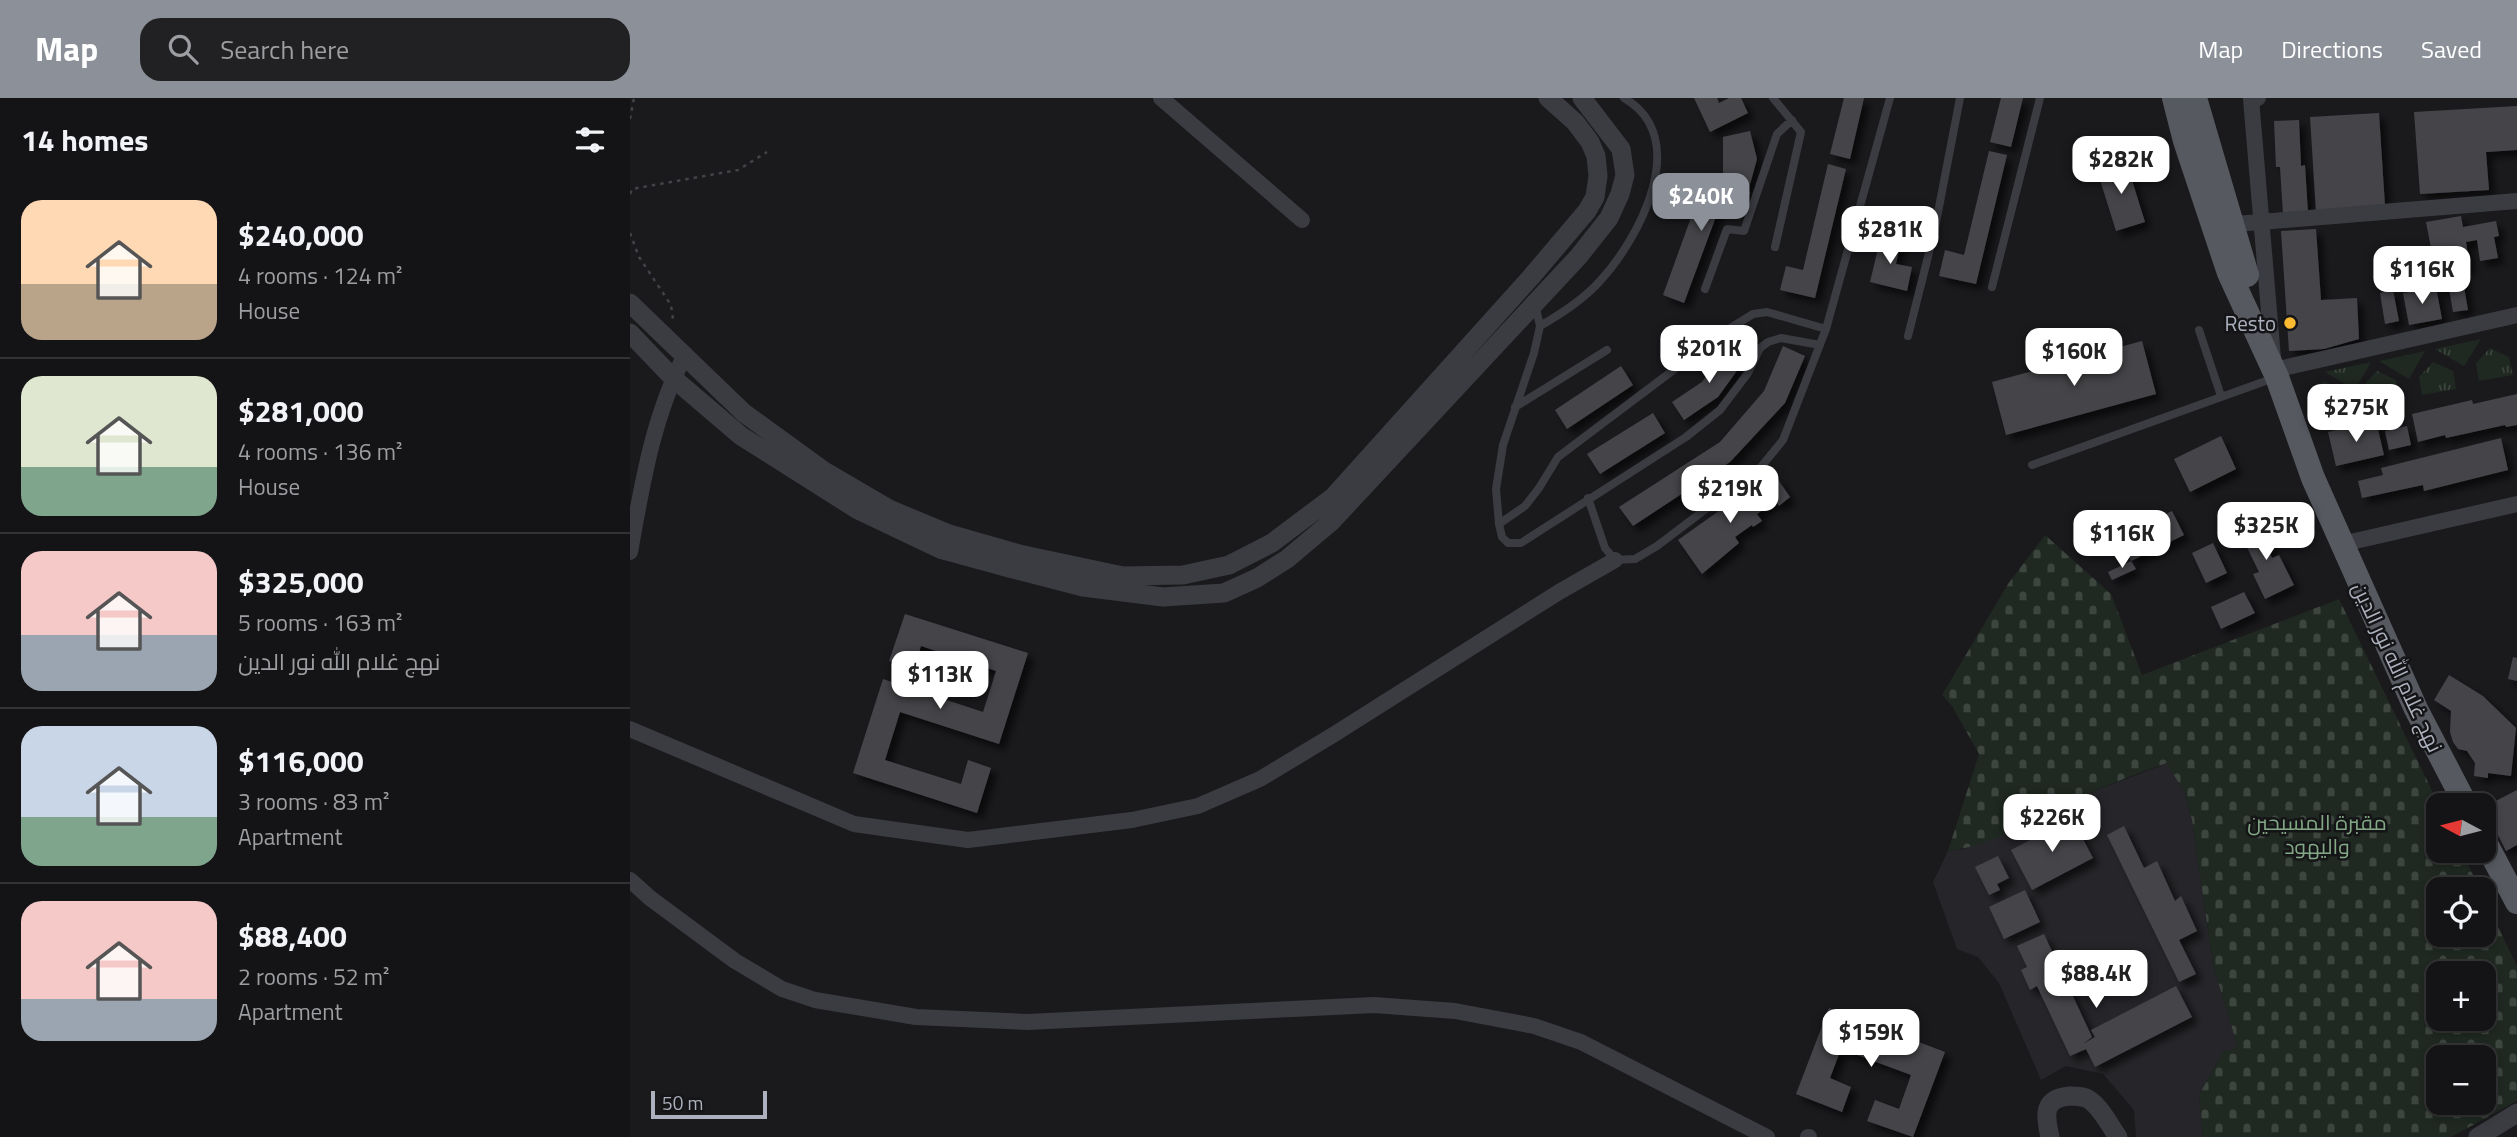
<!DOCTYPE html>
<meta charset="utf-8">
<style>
:root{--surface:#141416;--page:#212123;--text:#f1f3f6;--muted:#9d9ea1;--line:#333335;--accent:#8c9099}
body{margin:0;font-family:"Titillium Web",Cairo,sans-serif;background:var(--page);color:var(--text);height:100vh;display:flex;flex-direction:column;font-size:26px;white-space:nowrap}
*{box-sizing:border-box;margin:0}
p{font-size:23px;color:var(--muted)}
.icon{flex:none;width:38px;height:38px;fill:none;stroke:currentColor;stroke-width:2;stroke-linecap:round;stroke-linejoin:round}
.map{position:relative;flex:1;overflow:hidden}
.side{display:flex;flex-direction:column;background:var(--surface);width:630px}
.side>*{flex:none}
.needle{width:46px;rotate:277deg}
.buttons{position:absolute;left:1796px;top:695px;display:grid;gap:14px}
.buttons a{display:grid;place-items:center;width:70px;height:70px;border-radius:14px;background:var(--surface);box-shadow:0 4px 10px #0003,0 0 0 2px var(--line);font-size:35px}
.scale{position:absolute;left:21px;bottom:18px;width:116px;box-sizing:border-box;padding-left:7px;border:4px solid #acb1bd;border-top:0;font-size:19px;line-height:24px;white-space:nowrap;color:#acb1bd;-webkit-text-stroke:5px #151518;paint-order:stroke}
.price{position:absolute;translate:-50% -60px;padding:0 16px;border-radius:14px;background:#fff;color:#222;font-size:23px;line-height:46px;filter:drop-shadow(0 2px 4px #0008)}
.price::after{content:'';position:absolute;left:50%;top:42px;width:21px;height:16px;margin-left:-10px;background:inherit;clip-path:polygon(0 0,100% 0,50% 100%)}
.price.on{background:var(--accent);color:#fff}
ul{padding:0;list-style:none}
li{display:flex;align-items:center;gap:21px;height:175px;padding:0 21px}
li+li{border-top:2px solid var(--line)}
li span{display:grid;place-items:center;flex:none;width:196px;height:140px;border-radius:21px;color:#555}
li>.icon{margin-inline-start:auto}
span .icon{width:84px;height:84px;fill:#fffc;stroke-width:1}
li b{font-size:30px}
h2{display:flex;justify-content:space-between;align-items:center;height:84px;padding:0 21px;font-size:30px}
header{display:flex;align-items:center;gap:42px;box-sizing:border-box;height:98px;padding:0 35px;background:var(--accent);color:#fff}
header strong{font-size:33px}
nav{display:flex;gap:38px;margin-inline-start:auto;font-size:24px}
.search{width:490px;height:63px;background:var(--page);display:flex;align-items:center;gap:18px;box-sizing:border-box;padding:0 24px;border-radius:21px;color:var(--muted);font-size:26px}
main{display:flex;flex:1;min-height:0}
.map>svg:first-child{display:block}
</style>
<header>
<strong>Map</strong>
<div class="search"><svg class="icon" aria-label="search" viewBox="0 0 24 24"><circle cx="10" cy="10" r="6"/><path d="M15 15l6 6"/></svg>Search here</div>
<nav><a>Map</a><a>Directions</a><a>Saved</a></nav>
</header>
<main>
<section class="side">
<h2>14 homes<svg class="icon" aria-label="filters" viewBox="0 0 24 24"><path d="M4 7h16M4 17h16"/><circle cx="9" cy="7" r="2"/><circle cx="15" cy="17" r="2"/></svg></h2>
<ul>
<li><span style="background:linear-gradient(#ffd9b3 60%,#b9a48a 0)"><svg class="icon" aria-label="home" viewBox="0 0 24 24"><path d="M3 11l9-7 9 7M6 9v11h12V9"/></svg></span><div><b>$240,000</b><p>4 rooms · 124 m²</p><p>House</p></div></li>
<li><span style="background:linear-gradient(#dfe7d0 65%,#7fa58c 0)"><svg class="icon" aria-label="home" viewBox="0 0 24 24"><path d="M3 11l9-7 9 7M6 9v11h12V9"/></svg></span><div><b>$281,000</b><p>4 rooms · 136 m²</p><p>House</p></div></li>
<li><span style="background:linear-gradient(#f6c9c9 60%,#9aa5b1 0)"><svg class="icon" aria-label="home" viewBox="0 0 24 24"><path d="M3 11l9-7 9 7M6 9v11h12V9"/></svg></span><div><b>$325,000</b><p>5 rooms · 163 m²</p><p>نهج غلام الله نور الدين</p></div></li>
<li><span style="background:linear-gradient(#c9d6e8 65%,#7fa58c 0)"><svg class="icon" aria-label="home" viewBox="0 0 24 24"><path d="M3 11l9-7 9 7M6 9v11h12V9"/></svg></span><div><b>$116,000</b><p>3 rooms · 83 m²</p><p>Apartment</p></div></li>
<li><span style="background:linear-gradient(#f6c9c9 70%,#9aa5b1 0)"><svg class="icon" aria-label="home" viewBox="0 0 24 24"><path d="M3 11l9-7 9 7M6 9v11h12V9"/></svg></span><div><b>$88,400</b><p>2 rooms · 52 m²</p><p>Apartment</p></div></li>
</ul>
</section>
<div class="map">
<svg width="1887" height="1039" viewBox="0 0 1887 1039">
<defs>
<pattern id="grass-tufts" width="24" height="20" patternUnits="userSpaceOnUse" patternTransform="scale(1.75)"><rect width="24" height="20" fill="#1f2821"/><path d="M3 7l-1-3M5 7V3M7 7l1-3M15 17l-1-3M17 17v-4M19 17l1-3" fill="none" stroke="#3d453f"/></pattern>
<pattern id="cemetery-stones" width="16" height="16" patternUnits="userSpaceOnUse" patternTransform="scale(1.75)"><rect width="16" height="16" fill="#1f2821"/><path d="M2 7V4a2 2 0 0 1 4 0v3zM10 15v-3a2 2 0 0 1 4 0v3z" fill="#3d453f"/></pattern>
<filter id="shadow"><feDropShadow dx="6" dy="6" stdDeviation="3.5" flood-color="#0009"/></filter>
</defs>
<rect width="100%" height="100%" fill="#1a1a1d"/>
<!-- built -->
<path fill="#26262a" d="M1538,665L1555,696L1562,722L1583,867L1608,950L1593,954L1569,997L1573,1039H1506L1504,1012L1473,976L1436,968L1411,982L1369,885L1348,859L1327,851L1303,784L1318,753L1334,751L1399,725L1467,692Z"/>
<!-- grass -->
<path fill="url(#grass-tufts)" d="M1851,241L1834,268L1805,251Z
M1860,250L1879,259L1883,277L1849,283L1846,265Z
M1795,253L1779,281L1749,263Z
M1741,264L1725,292L1695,274Z
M1803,264L1823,273L1826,291L1792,297L1789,279Z
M1747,273L1766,282L1770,300L1736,307L1732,289Z
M1694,283L1713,293L1716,310L1682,317L1679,299Z"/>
<!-- cemetery -->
<path fill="url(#cemetery-stones)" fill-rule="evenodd" d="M1415,437L1481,496L1512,577L1709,501L1809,707L1808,752L1831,753L1850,791H1808V836H1853V798L1887,868V1003L1821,1039H1573L1569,997L1593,954L1608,950L1583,867L1562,722L1555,696L1537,665C1514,673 1490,682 1467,692C1424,711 1364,749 1318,753L1349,656L1322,608L1312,597L1378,486ZM1808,875H1853V920H1808ZM1808,959H1853V1004H1808Z"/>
<!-- building -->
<path fill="#44454a" filter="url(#shadow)" d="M1064,0H1087L1089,5L1099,0H1111L1118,15L1080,34Z
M1214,0H1234L1220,61L1200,56Z
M1371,0H1393L1381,49L1360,44Z
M1887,8V52L1856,54L1859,92L1790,96L1784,14Z
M1749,15L1755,108L1686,114L1680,19Z
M1669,22L1671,68L1675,67L1678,115L1653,116L1650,69H1646L1644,23Z
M1120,33L1127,61L1119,90L1093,82V39Z
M1359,53L1377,57L1346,186L1309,178L1315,152L1334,157Z
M1496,63L1515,124L1486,133L1467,72Z
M1198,66L1216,71L1185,200L1150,192L1156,168L1173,172Z
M1076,78L1120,94L1113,113L1091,105L1054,205L1033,197Z
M1831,118L1833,129L1866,123L1869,138L1864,139L1868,160L1850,163L1847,142L1836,144L1840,169L1831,171L1838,212L1823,214L1819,190L1809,192L1796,124Z
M1686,131L1691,202L1727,200L1729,241L1694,251L1659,253L1651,133Z
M1251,138L1271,143L1266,166L1282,169L1277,193L1240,184Z
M1806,189L1812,221L1779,227L1773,195Z
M1763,192L1769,223L1755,226L1750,195Z
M1512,243L1526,296L1376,337L1362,284Z
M1153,248L1175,258L1155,305L1100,364L1003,428L989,409L1090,344L1134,293Z
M1096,250L1114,263L1088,299L1054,322L1042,304L1072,284Z
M991,268L1003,287L937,331L925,312Z
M1887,296V327L1876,329L1875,327L1816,340L1815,337L1788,344L1782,316L1842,302L1843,306Z
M1023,315L1035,335L970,376L957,356Z
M1746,323L1754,357L1706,368L1698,334Z
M1777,328L1781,347L1759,352L1755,333Z
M1591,338L1606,371L1560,394L1544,361Z
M1871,340L1878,372L1794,393L1793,387L1732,400L1728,383L1753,377L1751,370Z
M1147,380L1160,399L1149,408L1146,403L1127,416L1132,423L1123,429L1122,427L1105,439L1109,445L1072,476L1048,442L1124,388L1127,394Z
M1542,413L1554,437L1501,463L1490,438Z
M1630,423L1643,450L1638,452L1642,460L1649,457L1664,487L1635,501L1623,476L1629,474L1609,433Z
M1459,428L1468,447L1457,452L1448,433Z
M1583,445L1597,475L1576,485L1562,455Z
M1501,463L1506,471L1482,482L1478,474Z
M1614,494L1625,515L1591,531L1581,509Z
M275,516L398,555L369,646L270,614L255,662L331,686L338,662L361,670L347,715L223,675L253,581L353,614L366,573L291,548L284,571L259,563Z
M1883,559L1887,560V583L1878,581Z
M1819,577L1853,598L1886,630L1881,678L1858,675V680L1844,678L1845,665L1837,653L1828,651L1823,644L1820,634L1821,613L1804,602Z
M1887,692V747L1876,753L1854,709Z
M1442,720L1463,760L1402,792L1381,752Z
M1494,728L1514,770L1527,763L1545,803L1551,798L1567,833L1549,842L1566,876L1549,884L1477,737Z
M1368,758L1379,780L1367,786L1370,792L1359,797L1345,769Z
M1395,792L1410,824L1374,841L1359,809Z
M1414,836L1462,939L1453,946L1465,939L1461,932L1546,888L1562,919L1465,969L1456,951L1440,958L1407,888L1400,892L1391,872L1397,869L1387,848Z
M1199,910L1315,954L1283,1039L1237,1023L1245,1002L1269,1011L1281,977L1211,951L1200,980L1221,989L1212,1014L1166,996Z"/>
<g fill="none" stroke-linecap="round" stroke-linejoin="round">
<!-- path -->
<path stroke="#414349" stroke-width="2.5" stroke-dasharray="3.5 5" stroke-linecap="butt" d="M0,21L4,0
M0,96L2,91L108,72L137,54
M0,135L9,159L41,207L43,221"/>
<!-- service -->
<path stroke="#3b3c42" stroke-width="8" d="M1143,0L1171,34L1145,149
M1362,189L1410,0
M1075,191L1097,131L1114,133L1147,36L1162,22
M905,206L910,228L904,255L873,347L866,391L869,426L872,439L878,445H891L1056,339L1090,312L1118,275L1130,250L1138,244L1151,240L1190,247
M910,228C931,216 954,201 970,183C1009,141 1063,40 994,0
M1569,232L1591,298
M1278,238L1304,135L1330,0
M885,309L977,252
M1402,367L1644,280
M958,400L975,450L985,462L1005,461L1027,448L1130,370L1153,342L1196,231L1260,0
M869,426L895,408L909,390L928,359L1094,234L1123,216L1137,214L1196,231"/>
<!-- minor -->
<path stroke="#3b3c42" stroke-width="16" d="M531,0L672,122
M1628,0L1621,1L1644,272L1887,217
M1593,127L1887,103
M1712,446L1887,406
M0,454C12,387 23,318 55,257
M0,631L224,726L338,742L502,722L568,708L630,681L703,637L929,494L985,462
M0,782L20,800L105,863L152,891L185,902L286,919L398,924L744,907L825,913L904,928L951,944L1137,1039
M1178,1039H1179"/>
<!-- tertiary -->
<path stroke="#3b3c42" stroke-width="19" d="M0,205L114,315L194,373L259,411L319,436L389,456L493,478L553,477L599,467L642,445L703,399L901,179L957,113L965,99L968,78L966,58L960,44L945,24L918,0
M0,235L43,280L111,338L228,412L310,451L383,471L453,489L533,499L594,495L627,480L657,461L701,424L949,158L979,120L990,96L995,77L991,51L952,0
M1420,1039C1415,1018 1412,1000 1440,998C1447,998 1455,998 1461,1003C1472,1011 1480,1028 1488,1039
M1848,1039L1887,1015"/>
<!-- primary -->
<path stroke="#575961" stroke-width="24" d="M1544,0L1555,43L1599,175L1647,279L1683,380L1786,611L1836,707
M1565,0L1617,177
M1853,740L1887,804"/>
</g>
<!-- markers -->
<circle fill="#fcb932" stroke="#151518" stroke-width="2.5" cx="1660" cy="225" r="7"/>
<g text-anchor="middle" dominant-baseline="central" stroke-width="5" stroke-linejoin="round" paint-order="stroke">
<!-- poi labels -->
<g font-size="21" fill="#acb1bd" stroke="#151518" text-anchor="end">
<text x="1646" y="225">Resto</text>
</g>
<!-- street labels -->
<g font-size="21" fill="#acb1bd" stroke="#151518">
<text transform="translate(1768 569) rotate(65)">نهج غلام الله نور الدين</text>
</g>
<!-- park labels -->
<g font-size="21" fill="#82a885" stroke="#151518">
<text x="1687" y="724">مقبرة المسيحين<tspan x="1687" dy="24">واليهود</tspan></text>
</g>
</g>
</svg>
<div class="buttons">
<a><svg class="needle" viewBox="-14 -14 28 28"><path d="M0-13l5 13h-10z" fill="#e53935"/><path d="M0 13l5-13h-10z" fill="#9d9ea1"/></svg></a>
<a><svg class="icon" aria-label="locate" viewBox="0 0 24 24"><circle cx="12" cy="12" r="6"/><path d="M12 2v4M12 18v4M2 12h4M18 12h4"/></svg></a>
<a>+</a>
<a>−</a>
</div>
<div class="scale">50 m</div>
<b class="price" style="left:1491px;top:98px">$282K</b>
<b class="price on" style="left:1071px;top:135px">$240K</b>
<b class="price" style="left:1260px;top:168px">$281K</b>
<b class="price" style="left:1792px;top:208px">$116K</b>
<b class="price" style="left:1079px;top:287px">$201K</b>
<b class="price" style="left:1444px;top:290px">$160K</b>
<b class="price" style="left:1726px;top:346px">$275K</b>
<b class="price" style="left:1100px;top:427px">$219K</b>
<b class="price" style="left:1636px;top:464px">$325K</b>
<b class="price" style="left:1492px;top:472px">$116K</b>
<b class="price" style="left:310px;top:613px">$113K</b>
<b class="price" style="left:1422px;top:756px">$226K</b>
<b class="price" style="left:1466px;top:912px">$88.4K</b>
<b class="price" style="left:1241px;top:971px">$159K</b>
</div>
</main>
